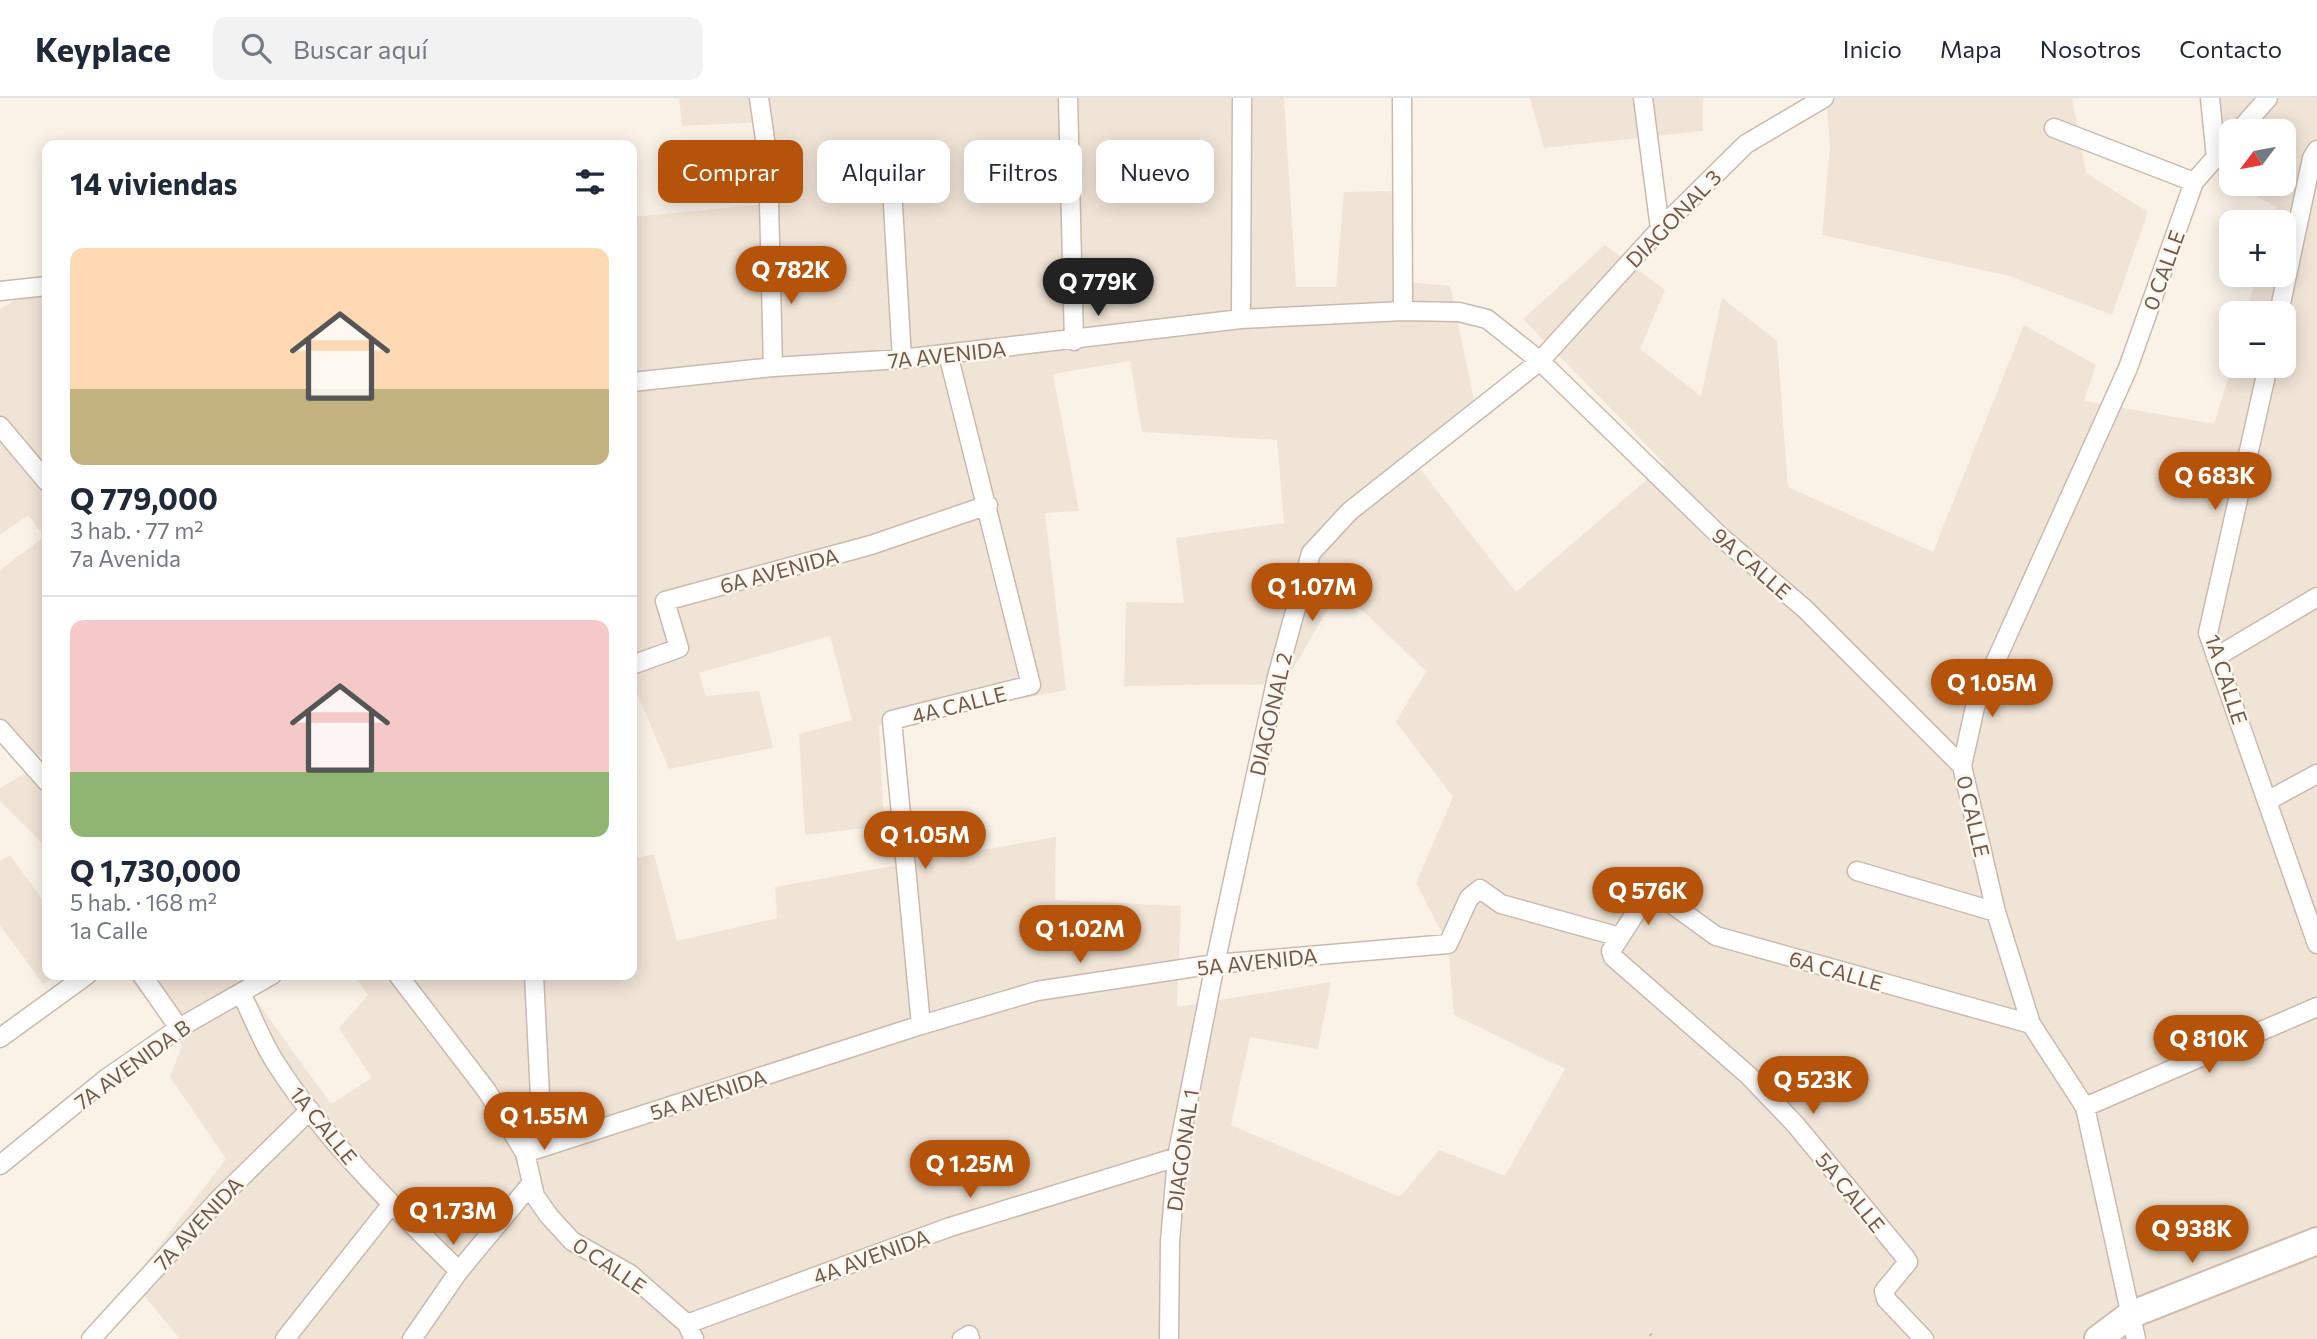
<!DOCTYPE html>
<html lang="es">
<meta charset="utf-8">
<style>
:root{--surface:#fff;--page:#f2f2f3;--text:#1f2937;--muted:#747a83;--line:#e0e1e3;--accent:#b45309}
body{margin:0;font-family:Commissioner,sans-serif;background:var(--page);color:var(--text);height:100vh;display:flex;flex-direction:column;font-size:26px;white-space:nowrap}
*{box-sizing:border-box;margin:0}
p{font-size:23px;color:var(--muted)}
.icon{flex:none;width:38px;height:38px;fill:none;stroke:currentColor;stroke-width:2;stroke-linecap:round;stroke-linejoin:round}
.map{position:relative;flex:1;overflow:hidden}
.drawer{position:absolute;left:42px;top:42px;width:595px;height:840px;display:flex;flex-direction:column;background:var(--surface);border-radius:14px;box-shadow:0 4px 18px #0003}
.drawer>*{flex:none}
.banner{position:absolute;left:658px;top:42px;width:665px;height:63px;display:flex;gap:14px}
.needle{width:46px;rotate:238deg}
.buttons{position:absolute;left:2219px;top:21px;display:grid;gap:14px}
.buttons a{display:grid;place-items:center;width:77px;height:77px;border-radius:14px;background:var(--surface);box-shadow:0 4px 18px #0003;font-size:35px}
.price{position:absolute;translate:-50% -60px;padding:0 16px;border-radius:24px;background:var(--accent);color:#fff;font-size:23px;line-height:46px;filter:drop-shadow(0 2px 4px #0008)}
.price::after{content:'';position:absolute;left:50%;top:42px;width:21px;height:16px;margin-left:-10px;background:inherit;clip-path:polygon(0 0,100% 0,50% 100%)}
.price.selected{background:#222;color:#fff}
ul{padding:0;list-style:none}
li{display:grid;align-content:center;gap:14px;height:371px;padding:0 28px}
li+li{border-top:2px solid var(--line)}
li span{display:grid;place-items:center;height:217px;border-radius:14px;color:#555}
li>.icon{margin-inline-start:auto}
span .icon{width:126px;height:126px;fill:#fffc;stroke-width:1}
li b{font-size:30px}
h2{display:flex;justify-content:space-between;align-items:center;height:84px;padding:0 28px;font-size:30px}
.pill{padding:0 24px;border-radius:14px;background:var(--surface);box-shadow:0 4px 18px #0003;font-size:24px;line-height:63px}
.pill.selected{background:var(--accent);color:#fff}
header{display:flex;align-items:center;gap:42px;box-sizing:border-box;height:98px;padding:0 35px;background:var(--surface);border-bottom:2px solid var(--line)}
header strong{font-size:33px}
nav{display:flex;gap:38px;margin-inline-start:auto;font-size:24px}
.search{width:490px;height:63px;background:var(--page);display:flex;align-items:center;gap:18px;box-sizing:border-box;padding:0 24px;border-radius:14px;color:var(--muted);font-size:26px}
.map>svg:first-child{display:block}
</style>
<header>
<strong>Keyplace</strong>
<div class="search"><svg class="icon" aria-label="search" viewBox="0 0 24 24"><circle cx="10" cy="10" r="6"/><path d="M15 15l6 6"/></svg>Buscar aquí</div>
<nav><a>Inicio</a><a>Mapa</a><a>Nosotros</a><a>Contacto</a></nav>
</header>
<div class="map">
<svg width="2317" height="1241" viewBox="0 0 2317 1241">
<rect width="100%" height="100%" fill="#faf2e7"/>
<!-- residential -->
<path fill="#f0e4d6" d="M679,0H1284L1296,189H1336L1344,94L1391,93L1405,184L1450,188L1478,320L1417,367L1516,494L1665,366L1523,221L1605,147L1665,192L1640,251L1701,298L1722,200L1777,243L1788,389L1933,454L2024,227L2096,267L2084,303L2214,326L2232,268H2284V215H2246L2257,177H2284V124H2272L2277,109L2232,86H2284V33H2231V79L2218,0H2317V1241H180L132,1183L226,1061L170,979L182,948L127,877H238L331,1006L372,980L339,930L368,897L354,877H632V761L654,756L677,843L777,820L775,789L1056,739L1055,802L1181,808L1177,909L1331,884L1318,951L1250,939L1231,1027L1400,1099L1439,1052L1505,1078L1565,971L1454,917L1448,846L1416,785L1453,699L1396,624L1426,573L1340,491L1284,586L1124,588L1126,504L1184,505L1176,440L1284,425L1277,342L1142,334L1130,263L1053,276L1079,413L1045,415L1066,592L879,628L884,728L805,737L799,636L852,622L830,538L699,575L706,598L759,593L773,650L669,671L634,588L632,589V119L767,106L765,24L682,28Z
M1530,0H1703V33L1544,50Z
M1826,0H2072L2086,75L2148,114L2112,217L2010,178L1822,137L1830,49Z
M47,183V750L0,703V690L47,663L0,628V472L44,439L28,417L0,437V211Z
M10,757L47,808V877H58L43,886L0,827V763Z"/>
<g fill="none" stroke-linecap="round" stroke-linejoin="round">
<defs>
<path id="street" d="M759,0L768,62L773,269
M1068,0L1074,243
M1402,0L1403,213
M1643,0L1660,131
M2210,0L2216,60
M2054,30L2194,84
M2239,33L2268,0
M891,73L902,261
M0,193L47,188
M2279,215L2312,60L2317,52
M1241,221L1242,0
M2268,268L2208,535L2317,846
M632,284L773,269L902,261L1241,221L1403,213L1459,214L1487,221L1540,263L1721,439L1805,511L1962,668
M0,328L47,384
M2216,559L2317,499
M632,567L679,550L665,503L871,447L988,407
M0,631L47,684
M2269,702L2317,676
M1857,773L1996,814
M142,877L179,930
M398,877L487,993L525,1055L535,1098L549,1118L572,1143L630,1176L687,1226L694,1241
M241,895C253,919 262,945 277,967C327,1044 394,1109 459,1173
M921,927L892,622L1031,587L948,256
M0,940L87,877
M2085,1009L2317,909
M525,1055L921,927L1037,893L1215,866L1448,846L1469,800L1480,791L1501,806L1620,839
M525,1055L540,998L534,877
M0,1067L107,980L179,930L272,877
M687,1226L950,1129L1177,1059
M91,1241L218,1102L310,1012
M285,1241L391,1107
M412,1241L459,1173L531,1086
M962,1241L969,1237L970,1241
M1169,1241L1170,1144L1177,1059L1215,866L1277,579L1311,455L1350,413L1540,263L1660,131L1746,46L1824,0
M1924,1241L1886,1201L1884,1193L1908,1164L1905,1159L1795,1026L1748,977L1613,859L1611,853L1651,791L1716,838L2031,926
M2136,1241L2085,1009L2031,926L1996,814L1962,668L1975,609L2128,270L2194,84L2231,42"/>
<path id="secondary" d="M2098,1241L2130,1217L2317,1143"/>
</defs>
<!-- street casing -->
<use href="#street" stroke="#cabaae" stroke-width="21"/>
<!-- secondary casing -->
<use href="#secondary" stroke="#cebcaf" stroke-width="30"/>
<!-- path -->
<path stroke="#d1b5a5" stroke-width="3.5" stroke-dasharray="2 5" stroke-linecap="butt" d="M1650,1236L1655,1241"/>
<!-- street -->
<use href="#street" stroke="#fff" stroke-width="18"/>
<!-- secondary -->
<use href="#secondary" stroke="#fff" stroke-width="26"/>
</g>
<g text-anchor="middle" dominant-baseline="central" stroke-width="5" stroke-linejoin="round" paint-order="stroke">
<!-- street labels -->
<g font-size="21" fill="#705a4e" stroke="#fdf6ed">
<text transform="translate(1673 120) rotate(-46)">DIAGONAL 3</text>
<text transform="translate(2163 172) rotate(-70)">0 CALLE</text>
<text transform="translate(947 256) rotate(-6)">7A AVENIDA</text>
<text transform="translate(1752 465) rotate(41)">9A CALLE</text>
<text transform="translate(779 472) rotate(-15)">6A AVENIDA</text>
<text transform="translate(2227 581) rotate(72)">1A CALLE</text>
<text transform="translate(959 606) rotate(-14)">4A CALLE</text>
<text transform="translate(1270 616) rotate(-77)">DIAGONAL 2</text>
<text transform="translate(1974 718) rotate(77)">0 CALLE</text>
<text transform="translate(1257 863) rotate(-6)">5A AVENIDA</text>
<text transform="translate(1836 872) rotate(16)">6A CALLE</text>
<text transform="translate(132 966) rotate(-36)">7A AVENIDA B</text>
<text transform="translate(708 996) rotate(-18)">5A AVENIDA</text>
<text transform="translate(324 1027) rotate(51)">1A CALLE</text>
<text transform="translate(1182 1052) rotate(-82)">DIAGONAL 1</text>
<text transform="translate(1851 1094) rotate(51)">5A CALLE</text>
<text transform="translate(198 1125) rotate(-47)">7A AVENIDA</text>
<text transform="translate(871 1158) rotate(-20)">4A AVENIDA</text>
<text transform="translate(610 1167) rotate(34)">0 CALLE</text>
</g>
</g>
</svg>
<div class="buttons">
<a><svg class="needle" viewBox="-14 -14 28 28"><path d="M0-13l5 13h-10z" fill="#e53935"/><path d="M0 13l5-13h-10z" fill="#747a83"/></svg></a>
<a>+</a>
<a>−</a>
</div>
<b class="price" style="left:791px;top:208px">Q 782K</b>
<b class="price selected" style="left:1098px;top:220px">Q 779K</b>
<b class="price" style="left:2215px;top:414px">Q 683K</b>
<b class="price" style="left:1312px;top:525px">Q 1.07M</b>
<b class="price" style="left:1992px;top:621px">Q 1.05M</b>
<b class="price" style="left:925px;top:773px">Q 1.05M</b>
<b class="price" style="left:1648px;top:829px">Q 576K</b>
<b class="price" style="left:1080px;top:867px">Q 1.02M</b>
<b class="price" style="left:2209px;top:977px">Q 810K</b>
<b class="price" style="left:1813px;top:1018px">Q 523K</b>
<b class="price" style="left:544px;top:1054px">Q 1.55M</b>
<b class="price" style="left:970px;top:1102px">Q 1.25M</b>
<b class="price" style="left:453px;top:1149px">Q 1.73M</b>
<b class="price" style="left:2192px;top:1167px">Q 938K</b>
<div class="banner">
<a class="pill selected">Comprar</a>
<a class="pill">Alquilar</a>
<a class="pill">Filtros</a>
<a class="pill">Nuevo</a>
</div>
<section class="drawer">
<h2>14 viviendas<svg class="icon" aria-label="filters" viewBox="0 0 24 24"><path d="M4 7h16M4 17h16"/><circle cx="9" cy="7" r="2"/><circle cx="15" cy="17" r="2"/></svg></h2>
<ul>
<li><span style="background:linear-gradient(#ffd9b3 65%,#c2b280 0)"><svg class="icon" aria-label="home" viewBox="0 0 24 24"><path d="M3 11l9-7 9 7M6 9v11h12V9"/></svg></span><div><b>Q 779,000</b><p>3 hab. · 77 m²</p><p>7a Avenida</p></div></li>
<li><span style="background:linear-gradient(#f6c9c9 70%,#8fb573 0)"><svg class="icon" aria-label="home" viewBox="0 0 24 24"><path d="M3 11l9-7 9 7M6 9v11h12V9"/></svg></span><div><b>Q 1,730,000</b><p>5 hab. · 168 m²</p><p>1a Calle</p></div></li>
</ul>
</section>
</div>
